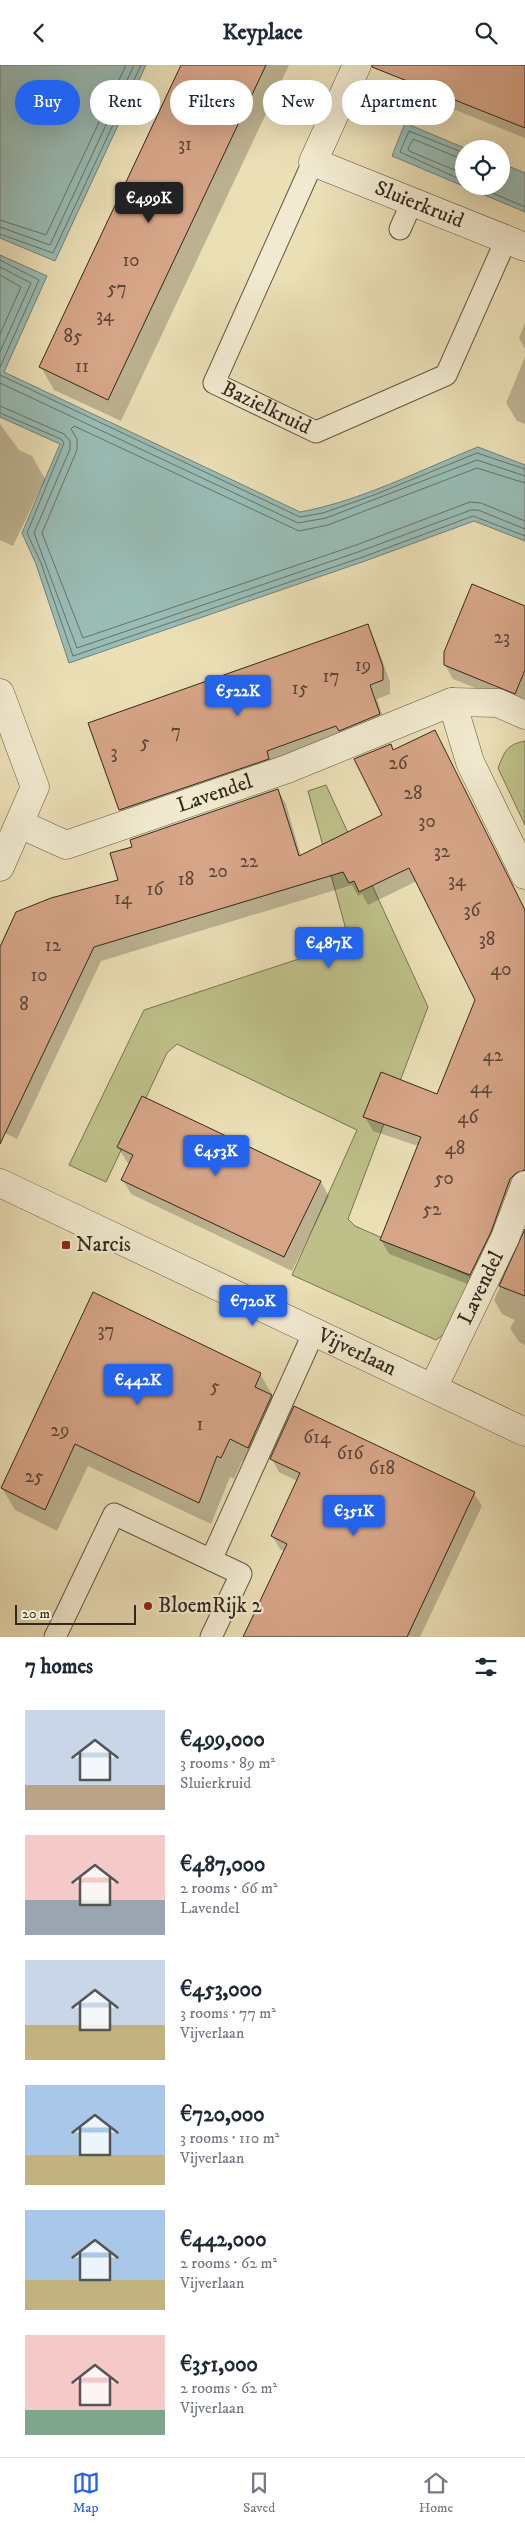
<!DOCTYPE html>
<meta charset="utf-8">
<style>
:root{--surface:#fff;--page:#f6f6f7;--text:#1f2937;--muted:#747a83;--line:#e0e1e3;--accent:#2563eb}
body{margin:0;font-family:"IM FELL DW Pica",serif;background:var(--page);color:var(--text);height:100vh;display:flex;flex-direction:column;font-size:19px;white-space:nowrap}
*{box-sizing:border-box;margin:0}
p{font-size:16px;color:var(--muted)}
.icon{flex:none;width:28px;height:28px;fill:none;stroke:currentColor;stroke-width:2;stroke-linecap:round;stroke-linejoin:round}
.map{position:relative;height:1572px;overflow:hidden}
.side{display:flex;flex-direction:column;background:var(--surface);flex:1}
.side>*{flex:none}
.guide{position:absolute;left:15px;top:15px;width:495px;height:45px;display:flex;gap:10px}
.tools{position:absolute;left:455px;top:75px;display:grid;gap:10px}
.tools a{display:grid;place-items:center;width:55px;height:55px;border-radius:50%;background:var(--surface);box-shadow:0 5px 20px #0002;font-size:25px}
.scale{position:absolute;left:15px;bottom:12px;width:121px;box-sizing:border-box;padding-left:5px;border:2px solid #32281c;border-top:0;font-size:14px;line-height:18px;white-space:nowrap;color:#32281c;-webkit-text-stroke:4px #f2ead0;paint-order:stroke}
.price{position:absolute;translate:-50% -42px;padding:0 11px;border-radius:5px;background:var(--accent);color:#fff;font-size:16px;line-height:32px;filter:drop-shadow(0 1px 2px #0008)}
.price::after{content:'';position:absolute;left:50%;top:30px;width:15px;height:11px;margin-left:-8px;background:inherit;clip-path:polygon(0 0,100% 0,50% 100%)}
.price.active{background:#222;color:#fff}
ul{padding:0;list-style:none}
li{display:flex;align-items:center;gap:15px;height:125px;padding:0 25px}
li span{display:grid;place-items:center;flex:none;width:140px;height:100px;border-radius:0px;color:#555}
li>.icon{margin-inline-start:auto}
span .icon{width:60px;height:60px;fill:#fffc;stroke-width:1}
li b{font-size:21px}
h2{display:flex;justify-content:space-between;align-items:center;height:60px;padding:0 25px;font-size:21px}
.tag{padding:0 18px;border-radius:22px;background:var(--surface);box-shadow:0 5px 20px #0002;font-size:18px;line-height:45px}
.tag.active{background:var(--accent);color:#fff}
header{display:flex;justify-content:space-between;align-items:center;height:65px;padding:0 25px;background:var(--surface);font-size:22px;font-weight:800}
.menu{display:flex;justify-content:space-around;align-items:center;height:70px;border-top:1px solid var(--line);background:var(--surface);font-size:14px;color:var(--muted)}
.menu a{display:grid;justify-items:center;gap:2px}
.menu .active{color:var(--accent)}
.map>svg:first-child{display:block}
</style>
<header><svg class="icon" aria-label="back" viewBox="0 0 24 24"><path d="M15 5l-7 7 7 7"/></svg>Keyplace<svg class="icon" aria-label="search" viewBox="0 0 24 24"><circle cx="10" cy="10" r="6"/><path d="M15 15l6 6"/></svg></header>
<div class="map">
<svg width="525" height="1572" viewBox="0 0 525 1572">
<rect width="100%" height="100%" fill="#ebdfb6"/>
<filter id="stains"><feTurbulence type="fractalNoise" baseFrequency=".004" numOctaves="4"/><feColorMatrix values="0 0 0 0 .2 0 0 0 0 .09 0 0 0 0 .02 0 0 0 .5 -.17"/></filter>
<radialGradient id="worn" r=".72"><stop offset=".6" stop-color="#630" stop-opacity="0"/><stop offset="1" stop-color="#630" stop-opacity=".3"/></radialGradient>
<!-- green -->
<path fill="#bec089" stroke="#787452" d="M525,676V760L498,703C505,686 506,680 525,676Z
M326,720L428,942L348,1154L355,1161L472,1212L452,1263L436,1275L292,1210L357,1065L177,979L167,988L106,1117L69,1100L144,945L326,885L341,873L345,861L308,726Z"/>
<!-- water -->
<path fill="#99bcb5" stroke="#708178" d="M0,0H146L55,196L0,173Z
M405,58L467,84H464V121H501V98L525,108V147L392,91Z
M0,190L47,211L4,307L300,447C361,436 420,405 478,382L525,400V476L474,456L365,496L69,598L36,499L22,468L60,379L0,352Z"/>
<!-- shadow -->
<path fill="#0003" d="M182,0H289L121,356L54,325L41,302Z
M428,0H525V73L428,34L420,20Z
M525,258V284L519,273Z
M525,292V359L517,356L506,338Z
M0,359L19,385L32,391L45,414L13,481L0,475Z
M525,543V643L453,614L445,600Z
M367,561L375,575L390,617V629L377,634L387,664L128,759L120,745L90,659Z
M393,686L525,847V1121L478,1223L389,1189L381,1175L418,1081L373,1066L365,1052L438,1031L477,935L417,816L368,840L362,829L358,831L352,820L101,896L17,1074L0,1066V883L120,816L134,783L278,725L286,739L301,791L384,750Z
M143,1032L321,1117L329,1131L292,1206L131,1129L123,1115L131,1099L127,1097L118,1082Z
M525,1168V1280L519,1277L510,1263L515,1255L502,1249L494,1235Z
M94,1229L260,1309L273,1331L272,1333L283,1353L260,1404L242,1396L234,1414L230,1412L211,1459L88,1401L57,1466L15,1445L2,1423Z
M272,1394L474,1428L482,1441L420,1572H244L285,1487L280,1484L272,1471L297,1416L279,1407Z"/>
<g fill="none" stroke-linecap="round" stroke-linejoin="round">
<!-- shore -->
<path stroke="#667268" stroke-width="1" d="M464,88L409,66L400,87L464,116
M464,95L413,74L408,84L409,86L464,109
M476,121L525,142
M0,155L46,170L126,0
M0,162L50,180L134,0
M0,169L53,188L141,0
M0,195L39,215L0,302
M0,202L31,218L0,287
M0,210L21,222L0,269
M0,310L300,452L323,448L374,430L477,388L525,404
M0,318L298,458L326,453L477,395L525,411
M0,341L64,369L70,376V384L34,468L77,583L361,486L471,445H478L525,464
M0,348L61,374L64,378L27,468L41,498L73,591L363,492L473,451L525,471
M525,418L477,403L328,460L299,466L74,361L71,364L77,374V385L42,468L83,573L359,479L470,437L481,438L525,456"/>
</g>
<!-- building -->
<path fill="#d6a587" stroke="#32281c" d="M181,0H266L108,335L39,302Z
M372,0H525V63L372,2Z
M472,519L525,541V605L515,629L444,600V587Z
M368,559L383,602V615L370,620L380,649L339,666L336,661L267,686L269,694L119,745L88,658Z
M435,665L525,845V1105L516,1108L510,1114L491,1167L470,1210L380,1175L421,1072L363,1052L381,1007L437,1029L475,935L409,803L359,827L354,816L349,818L343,807L94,882L0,1079V882L16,847L51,833L118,815L110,788L132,782L130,775L278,724L299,791L382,750L354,694L391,679L393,685Z
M142,1031L321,1116L284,1192L121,1115L133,1090L117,1082Z
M525,1164V1231L499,1221Z
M93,1227L261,1308L255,1322L272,1330L248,1383L230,1374L221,1393L217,1391L199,1438L75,1379L45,1445L1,1423Z
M294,1341L475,1427L407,1572H243L287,1479L271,1471L300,1408L270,1394Z"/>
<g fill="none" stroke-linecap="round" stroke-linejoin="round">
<defs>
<g id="service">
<path id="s1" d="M313,97L214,318L316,367L446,310L506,175"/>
<path d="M400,164L412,137"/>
<path d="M211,1495L314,1267"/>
<path d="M55,1572L114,1449L241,1509L211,1572"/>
</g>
<g id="minor">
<path id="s2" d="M357,0L313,97L525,182"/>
<path d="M0,628L35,722L0,802"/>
<path d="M452,637L470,697L525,810"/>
<path id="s3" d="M20,759L66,780L287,704L452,637L498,638L525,650"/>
<path id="s4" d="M433,1323L505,1173L525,1120"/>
</g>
<g id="tertiary">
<path id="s5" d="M0,1118L525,1367"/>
</g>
</defs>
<!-- service casing -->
<use href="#service" stroke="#605642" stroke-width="23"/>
<!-- minor casing -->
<use href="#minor" stroke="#605642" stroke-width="29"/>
<!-- tertiary casing -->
<use href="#tertiary" stroke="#605642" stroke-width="29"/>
<!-- service -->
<use href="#service" stroke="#f2ead0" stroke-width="21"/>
<!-- minor -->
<use href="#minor" stroke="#f2ead0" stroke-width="28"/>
<!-- tertiary -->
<use href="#tertiary" stroke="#f2ead0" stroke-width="28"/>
</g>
<!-- markers -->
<g fill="#8f2418" stroke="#f2ead0" stroke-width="2">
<rect x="61" y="1175" width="10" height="10" rx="2.5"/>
<circle cx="148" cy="1541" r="5"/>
</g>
<g text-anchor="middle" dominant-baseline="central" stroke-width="4.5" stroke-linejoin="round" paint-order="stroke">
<!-- number labels -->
<g font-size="19" fill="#5b4737">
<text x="185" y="79">31</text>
<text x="131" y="195">10</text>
<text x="117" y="223">57</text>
<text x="105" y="250">34</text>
<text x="73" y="271">85</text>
<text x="82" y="301">11</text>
<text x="502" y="572">23</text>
<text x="363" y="600">19</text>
<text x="331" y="611">17</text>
<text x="300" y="623">15</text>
<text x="176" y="666">7</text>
<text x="145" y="677">5</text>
<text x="114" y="687">3</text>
<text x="398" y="698">26</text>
<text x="413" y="728">28</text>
<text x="427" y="756">30</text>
<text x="442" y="786">32</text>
<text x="249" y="796">22</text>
<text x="218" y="806">20</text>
<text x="186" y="814">18</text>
<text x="457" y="815">34</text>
<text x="155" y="824">16</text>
<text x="123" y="833">14</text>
<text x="472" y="845">36</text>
<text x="487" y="874">38</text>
<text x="53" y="880">12</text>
<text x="501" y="904">40</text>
<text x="39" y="910">10</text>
<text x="24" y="939">8</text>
<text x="493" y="990">42</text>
<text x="481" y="1022">44</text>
<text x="468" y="1052">46</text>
<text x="455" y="1083">48</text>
<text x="444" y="1113">50</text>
<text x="432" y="1144">52</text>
<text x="106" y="1265">37</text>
<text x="215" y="1321">5</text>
<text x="200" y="1359">1</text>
<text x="60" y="1365">29</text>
<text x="317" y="1372">614</text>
<text x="350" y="1388">616</text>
<text x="382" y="1403">618</text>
<text x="34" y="1411">25</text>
</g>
<!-- street labels -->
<g font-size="21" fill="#32281c" stroke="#f2ead0">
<text stroke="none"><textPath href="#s2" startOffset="221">Sluierkruid</textPath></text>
<text stroke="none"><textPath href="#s1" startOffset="300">Bazielkruid</textPath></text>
<text stroke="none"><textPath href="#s3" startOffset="208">Lavendel</textPath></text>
<text stroke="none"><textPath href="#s4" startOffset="111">Lavendel</textPath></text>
<text stroke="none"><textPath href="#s5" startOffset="395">Vijverlaan</textPath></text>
</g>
<!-- poi labels -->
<g font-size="21" fill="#32281c" stroke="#f2ead0" text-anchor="start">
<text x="76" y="1180">Narcis</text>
<text x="158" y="1541">BloemRijk 2</text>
</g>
</g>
<rect width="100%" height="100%" filter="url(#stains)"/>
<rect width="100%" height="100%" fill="url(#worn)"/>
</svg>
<div class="tools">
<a><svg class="icon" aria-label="locate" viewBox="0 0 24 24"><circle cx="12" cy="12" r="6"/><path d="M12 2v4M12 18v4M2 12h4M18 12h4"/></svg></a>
</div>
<div class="scale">20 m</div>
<b class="price active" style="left:149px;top:159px">€499K</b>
<b class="price" style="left:238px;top:652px">€522K</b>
<b class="price" style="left:329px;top:904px">€487K</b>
<b class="price" style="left:216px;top:1112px">€453K</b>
<b class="price" style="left:253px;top:1262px">€720K</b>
<b class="price" style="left:138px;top:1341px">€442K</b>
<b class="price" style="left:354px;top:1472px">€351K</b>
<div class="guide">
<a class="tag active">Buy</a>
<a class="tag">Rent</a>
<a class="tag">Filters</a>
<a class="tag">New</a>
<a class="tag">Apartment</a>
</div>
</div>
<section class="side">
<h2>7 homes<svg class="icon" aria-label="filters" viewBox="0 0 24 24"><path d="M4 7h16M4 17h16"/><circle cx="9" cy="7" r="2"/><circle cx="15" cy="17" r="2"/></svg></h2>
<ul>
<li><span style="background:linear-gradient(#c9d6e8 75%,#b9a48a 0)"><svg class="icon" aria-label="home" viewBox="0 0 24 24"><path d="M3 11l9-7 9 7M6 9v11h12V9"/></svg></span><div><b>€499,000</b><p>3 rooms · 89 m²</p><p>Sluierkruid</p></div></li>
<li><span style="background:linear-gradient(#f6c9c9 65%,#9aa5b1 0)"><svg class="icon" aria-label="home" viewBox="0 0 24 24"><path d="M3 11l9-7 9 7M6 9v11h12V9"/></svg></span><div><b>€487,000</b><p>2 rooms · 66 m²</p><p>Lavendel</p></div></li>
<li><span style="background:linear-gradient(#c9d6e8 65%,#c2b280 0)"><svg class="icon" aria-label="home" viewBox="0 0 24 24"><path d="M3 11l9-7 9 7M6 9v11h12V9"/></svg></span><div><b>€453,000</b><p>3 rooms · 77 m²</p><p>Vijverlaan</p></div></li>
<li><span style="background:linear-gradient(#a9c7e8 70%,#c2b280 0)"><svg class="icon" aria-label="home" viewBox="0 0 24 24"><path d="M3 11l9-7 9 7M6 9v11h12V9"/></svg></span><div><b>€720,000</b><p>3 rooms · 110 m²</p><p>Vijverlaan</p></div></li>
<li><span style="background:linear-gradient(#a9c7e8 70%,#c2b280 0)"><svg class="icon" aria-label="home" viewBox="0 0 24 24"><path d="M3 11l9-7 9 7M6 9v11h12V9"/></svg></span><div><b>€442,000</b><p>2 rooms · 62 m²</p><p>Vijverlaan</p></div></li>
<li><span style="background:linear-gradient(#f6c9c9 75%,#7fa58c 0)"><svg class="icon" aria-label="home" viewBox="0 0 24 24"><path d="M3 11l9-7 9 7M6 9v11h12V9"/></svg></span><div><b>€351,000</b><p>2 rooms · 62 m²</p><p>Vijverlaan</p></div></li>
</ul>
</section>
<nav class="menu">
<a class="active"><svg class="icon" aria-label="map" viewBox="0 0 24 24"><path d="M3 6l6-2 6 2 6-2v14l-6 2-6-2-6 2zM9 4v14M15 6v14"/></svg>Map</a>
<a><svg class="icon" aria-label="saved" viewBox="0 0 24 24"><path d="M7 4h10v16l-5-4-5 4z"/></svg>Saved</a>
<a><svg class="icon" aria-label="home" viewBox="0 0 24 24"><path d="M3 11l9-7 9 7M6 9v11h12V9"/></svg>Home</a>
</nav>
